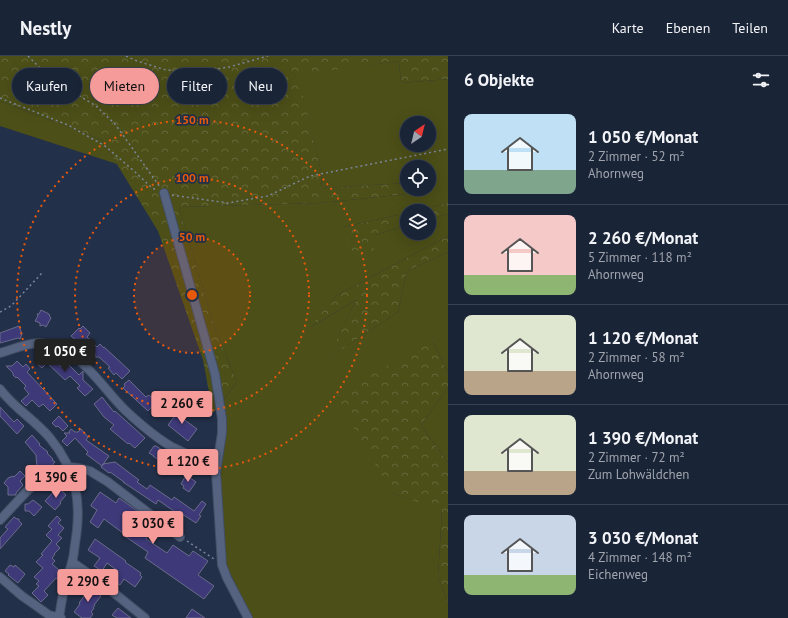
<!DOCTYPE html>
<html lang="de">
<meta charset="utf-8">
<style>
:root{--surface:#1a2437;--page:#232c3f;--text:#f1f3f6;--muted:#9fa4ad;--line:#384152;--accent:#f59b99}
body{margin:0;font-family:"PT Sans",sans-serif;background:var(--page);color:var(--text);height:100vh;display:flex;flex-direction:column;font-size:15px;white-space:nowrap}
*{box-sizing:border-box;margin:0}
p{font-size:13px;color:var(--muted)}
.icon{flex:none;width:22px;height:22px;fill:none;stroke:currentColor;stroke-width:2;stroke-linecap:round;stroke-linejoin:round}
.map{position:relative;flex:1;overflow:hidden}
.side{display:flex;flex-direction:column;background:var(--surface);width:340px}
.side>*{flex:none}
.guide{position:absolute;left:12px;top:12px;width:376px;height:36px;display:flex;gap:8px}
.needle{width:26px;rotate:35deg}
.tools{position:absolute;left:400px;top:60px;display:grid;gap:8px}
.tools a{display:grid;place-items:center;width:36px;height:36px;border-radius:50%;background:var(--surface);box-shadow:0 4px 16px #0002,0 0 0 1px var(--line);font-size:20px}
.price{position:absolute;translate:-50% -34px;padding:0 9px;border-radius:4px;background:var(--accent);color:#111;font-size:13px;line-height:26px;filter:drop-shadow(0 1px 2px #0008)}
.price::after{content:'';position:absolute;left:50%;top:24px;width:12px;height:9px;margin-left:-6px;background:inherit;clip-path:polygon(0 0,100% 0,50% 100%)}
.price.active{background:#222;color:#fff}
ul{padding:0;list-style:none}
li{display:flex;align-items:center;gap:12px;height:100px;padding:0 16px}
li+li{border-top:1px solid var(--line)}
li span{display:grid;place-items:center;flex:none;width:112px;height:80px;border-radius:8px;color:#555}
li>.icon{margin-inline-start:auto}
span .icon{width:48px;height:48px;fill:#fffc;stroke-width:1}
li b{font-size:17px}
h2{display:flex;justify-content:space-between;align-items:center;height:48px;padding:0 16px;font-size:17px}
.pill{padding:0 14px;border-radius:18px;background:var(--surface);box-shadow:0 4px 16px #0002,0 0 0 1px var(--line);font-size:14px;line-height:36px}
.pill.active{background:var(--accent);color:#111}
header{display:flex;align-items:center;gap:24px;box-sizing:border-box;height:56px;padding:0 20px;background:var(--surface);border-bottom:1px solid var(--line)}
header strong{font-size:19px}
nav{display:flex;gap:22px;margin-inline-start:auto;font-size:14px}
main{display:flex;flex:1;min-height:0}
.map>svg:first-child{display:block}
</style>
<header>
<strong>Nestly</strong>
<nav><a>Karte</a><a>Ebenen</a><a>Teilen</a></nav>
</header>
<main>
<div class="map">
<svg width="448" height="562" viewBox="0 0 448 562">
<defs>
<pattern id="forest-crowns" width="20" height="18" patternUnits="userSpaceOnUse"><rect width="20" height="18" fill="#4c4f17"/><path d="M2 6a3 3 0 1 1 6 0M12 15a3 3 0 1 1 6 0" fill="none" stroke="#656839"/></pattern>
</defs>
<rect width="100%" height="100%" fill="#233049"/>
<!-- green -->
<path fill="#4c4f17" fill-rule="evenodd" d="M399,5L401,27L448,23V147L414,155H407V157L343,171L375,179L407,169V177H429V163L448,158V180L337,239L311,271L356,244L328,302L398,256L407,215L448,196V317L432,283L392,437L442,454L438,521L448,546V562H252L225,507L219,417L225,376L224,343L237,326L214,270L179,151L320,147L426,136L438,125H429V111H407V127L322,132L321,115L297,18ZM407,67H429V89H407Z
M0,45L102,84L117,108L0,70Z
M448,332V407L421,369Z"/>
<!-- forest -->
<path fill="url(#forest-crowns)" d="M0,0H448V23L401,27L399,5L298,19L321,115L322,132L407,127V133H429V125H439L426,136L320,147L179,151L214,270L237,326L213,357L203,304L158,175L102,84L0,45Z
M448,147V158L429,163V155H414Z
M407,157V169L375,179L373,198L353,199L343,171Z
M448,180V196L407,215L398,256L327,303L356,244L309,272L337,239Z
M432,283L448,317V332L421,369L448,407V546L438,521L442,455L392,437L335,340Z"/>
<!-- building -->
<path fill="#3e3a79" stroke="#6a6b8b" d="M41,254L49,258L50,261L51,262L46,271L43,269L40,270V267L35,265L38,260L37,258H39Z
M19,270L22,278L20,283L18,282L0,287V277Z
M83,270L90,277L87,281L97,291L100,288L104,292V291L130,315L122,323L116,317L114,319L108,312L110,311L99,301H95V297L85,287L83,290L71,280L79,272L80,273Z
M43,297L50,304L53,302L61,311L66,306L79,319L83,315V324L93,333L85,340L77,332L80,330L70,320L65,324L47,307L42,312L37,308L35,299L40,300Z
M17,305L23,311L26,308L30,313L27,316L57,348L50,355L43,348L39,351L32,344L26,350L21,345L29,338L24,332L26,330L17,321L16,322L13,319V317L6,310H12Z
M129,324L146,341L149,339L156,346L148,355L123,332L125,330L124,328Z
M102,341L114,356L115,355L145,382L135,392L129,387L128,388L110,373L114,369L104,361L94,348Z
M182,350L187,354L182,362L197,373L188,385L168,369Z
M0,351L14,366L17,363L24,370L17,378L0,360Z
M59,360L68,370L63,375L58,370L56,371L52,367Z
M71,373L75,376H78L81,373L88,381L86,384L109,400L102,410L86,398L88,396L75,382L67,390L62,385L67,380L64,377H70L69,376Z
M32,379L40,388L39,389L48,396L47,397L53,403L52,404L55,406L48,414L45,412H37L36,399L25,386Z
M154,390H156L181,406L175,415L153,400H154L149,397Z
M115,406L139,424L137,426L147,433L150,429L172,444L174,441L194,455L202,445L206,448L199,459L201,460L196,467L179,456L178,458L158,444L156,448L123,426H124L110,416L109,417L101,411L103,408Z
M20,415L25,420L20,425L23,429L16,437V439H8V431L4,427L8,422L13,420L14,421Z
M186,419L196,426L189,436L183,432L184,430L181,428Z
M58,431L66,439L60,446L61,447L55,454L45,445Z
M100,436L116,447L119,442L143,459L136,468L149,477L146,483L167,497L173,489L189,500L193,495L208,505L198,519L214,530L211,534L204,543L145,502L148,496L126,481L127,480L104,463L98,472L90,466L97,454L91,450V449Z
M33,444L42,451L34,460L29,455H25V448H28Z
M57,460L61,464L58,467L64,472L58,479L62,482L56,488L60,492L54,498H55L52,502L55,505L52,508L59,514L63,515L60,524L56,522L44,535L48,539L41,546L32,537L39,530L36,528L39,525L34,521L43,512L36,506L43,499L41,498L52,485L46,479L52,473L48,470Z
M14,461L17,463H19V465L22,468L0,493V482L8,473L5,471Z
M95,483L126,505L125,506L141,517L140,519L142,521L135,531L124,523L120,529L112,523L118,515L107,507L102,515L94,510L100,502L88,494Z
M10,509L14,511L15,509L25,518L18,527L8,519L9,518L5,515Z
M89,529L98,536L97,537L101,540L94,549H95L93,552H94L91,556L93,558L90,562H82L74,556L80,548L79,547L85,539L82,537Z
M118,552L131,562H117L112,559Z
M192,553L205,562H186Z"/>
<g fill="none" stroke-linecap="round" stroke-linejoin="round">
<defs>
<path id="minor" d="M164,137L215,318L222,363V377L216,416L222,509L227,522L248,562
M0,297C11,294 27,287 39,287C79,289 100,330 126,355C140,368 155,381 172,391C178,394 185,397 191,400
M0,333C14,352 35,364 50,382C77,415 82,447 75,488C74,494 74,500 72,506C71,512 68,517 66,523C63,536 61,549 59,562
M0,464L28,434L37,427L61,414L69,411L79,412L90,415L108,426L180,481
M72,506L98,524L145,562
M0,521L22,540L35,549L49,559L61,562"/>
</defs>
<!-- minor casing -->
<use href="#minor" stroke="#434e64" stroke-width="10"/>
<!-- path -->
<path stroke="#7b869b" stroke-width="1.5" stroke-dasharray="2 3" stroke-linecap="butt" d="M28,0L50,22L96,50L115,68L160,131
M126,0L137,5L166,14L197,16L229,11L268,0
M0,42L68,69L105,90L134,115L152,132L157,134
M172,139L228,147L268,140L310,120L448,93
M0,256L11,250L42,217
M198,404L210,412
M187,485L214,503"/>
<!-- minor -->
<use href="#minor" stroke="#556380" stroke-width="8"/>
</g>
<!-- distance rings -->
<circle cx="192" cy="239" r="58" fill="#e8590c" fill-opacity=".12"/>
<g fill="none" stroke="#e8590c" stroke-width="2" stroke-dasharray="2 4">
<circle cx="192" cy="239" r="58"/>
<circle cx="192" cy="239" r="117"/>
<circle cx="192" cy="239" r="175"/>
</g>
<circle cx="192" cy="239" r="6" fill="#e8590c" stroke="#233049" stroke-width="2"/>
<g font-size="12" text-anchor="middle" font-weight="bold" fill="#e8590c" stroke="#233049" stroke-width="3.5" stroke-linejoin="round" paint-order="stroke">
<text x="192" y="68">150 m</text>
<text x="192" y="126">100 m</text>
<text x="192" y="185">50 m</text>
</g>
</svg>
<div class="tools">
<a><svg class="needle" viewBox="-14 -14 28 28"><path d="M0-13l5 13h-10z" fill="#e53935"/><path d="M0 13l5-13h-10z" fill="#9fa4ad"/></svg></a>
<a><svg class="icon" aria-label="locate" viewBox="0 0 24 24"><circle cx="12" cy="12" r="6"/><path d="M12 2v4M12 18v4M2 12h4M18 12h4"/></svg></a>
<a><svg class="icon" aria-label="layers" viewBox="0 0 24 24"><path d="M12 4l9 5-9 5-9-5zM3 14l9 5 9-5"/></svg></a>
</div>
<b class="price active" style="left:65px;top:317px">1 050 €</b>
<b class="price" style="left:182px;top:369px">2 260 €</b>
<b class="price" style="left:188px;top:427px">1 120 €</b>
<b class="price" style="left:56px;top:443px">1 390 €</b>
<b class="price" style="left:153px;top:489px">3 030 €</b>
<b class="price" style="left:88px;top:547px">2 290 €</b>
<div class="guide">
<a class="pill">Kaufen</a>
<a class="pill active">Mieten</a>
<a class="pill">Filter</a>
<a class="pill">Neu</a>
</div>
</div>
<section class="side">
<h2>6 Objekte<svg class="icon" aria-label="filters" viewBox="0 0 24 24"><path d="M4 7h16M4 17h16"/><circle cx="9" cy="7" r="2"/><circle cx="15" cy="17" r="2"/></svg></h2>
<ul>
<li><span style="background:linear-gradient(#bfe0f5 70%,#7fa58c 0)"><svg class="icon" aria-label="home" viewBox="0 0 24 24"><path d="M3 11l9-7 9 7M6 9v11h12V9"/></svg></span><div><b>1 050 €/Monat</b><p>2 Zimmer · 52 m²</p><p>Ahornweg</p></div></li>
<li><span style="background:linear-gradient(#f6c9c9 75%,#8fb573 0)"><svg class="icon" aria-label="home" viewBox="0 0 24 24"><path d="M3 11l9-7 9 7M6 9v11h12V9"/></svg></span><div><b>2 260 €/Monat</b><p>5 Zimmer · 118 m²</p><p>Ahornweg</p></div></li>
<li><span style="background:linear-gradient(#dfe7d0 70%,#b9a48a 0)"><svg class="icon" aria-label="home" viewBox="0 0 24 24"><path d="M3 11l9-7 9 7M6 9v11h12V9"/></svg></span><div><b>1 120 €/Monat</b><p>2 Zimmer · 58 m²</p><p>Ahornweg</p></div></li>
<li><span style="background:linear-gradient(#dfe7d0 70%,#b9a48a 0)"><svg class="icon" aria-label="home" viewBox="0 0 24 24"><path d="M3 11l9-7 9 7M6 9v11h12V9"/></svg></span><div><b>1 390 €/Monat</b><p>2 Zimmer · 72 m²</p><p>Zum Lohwäldchen</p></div></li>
<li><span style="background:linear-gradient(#c9d6e8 75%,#8fb573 0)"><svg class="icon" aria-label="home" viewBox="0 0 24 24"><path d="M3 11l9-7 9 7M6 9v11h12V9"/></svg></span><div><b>3 030 €/Monat</b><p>4 Zimmer · 148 m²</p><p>Eichenweg</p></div></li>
</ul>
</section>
</main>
